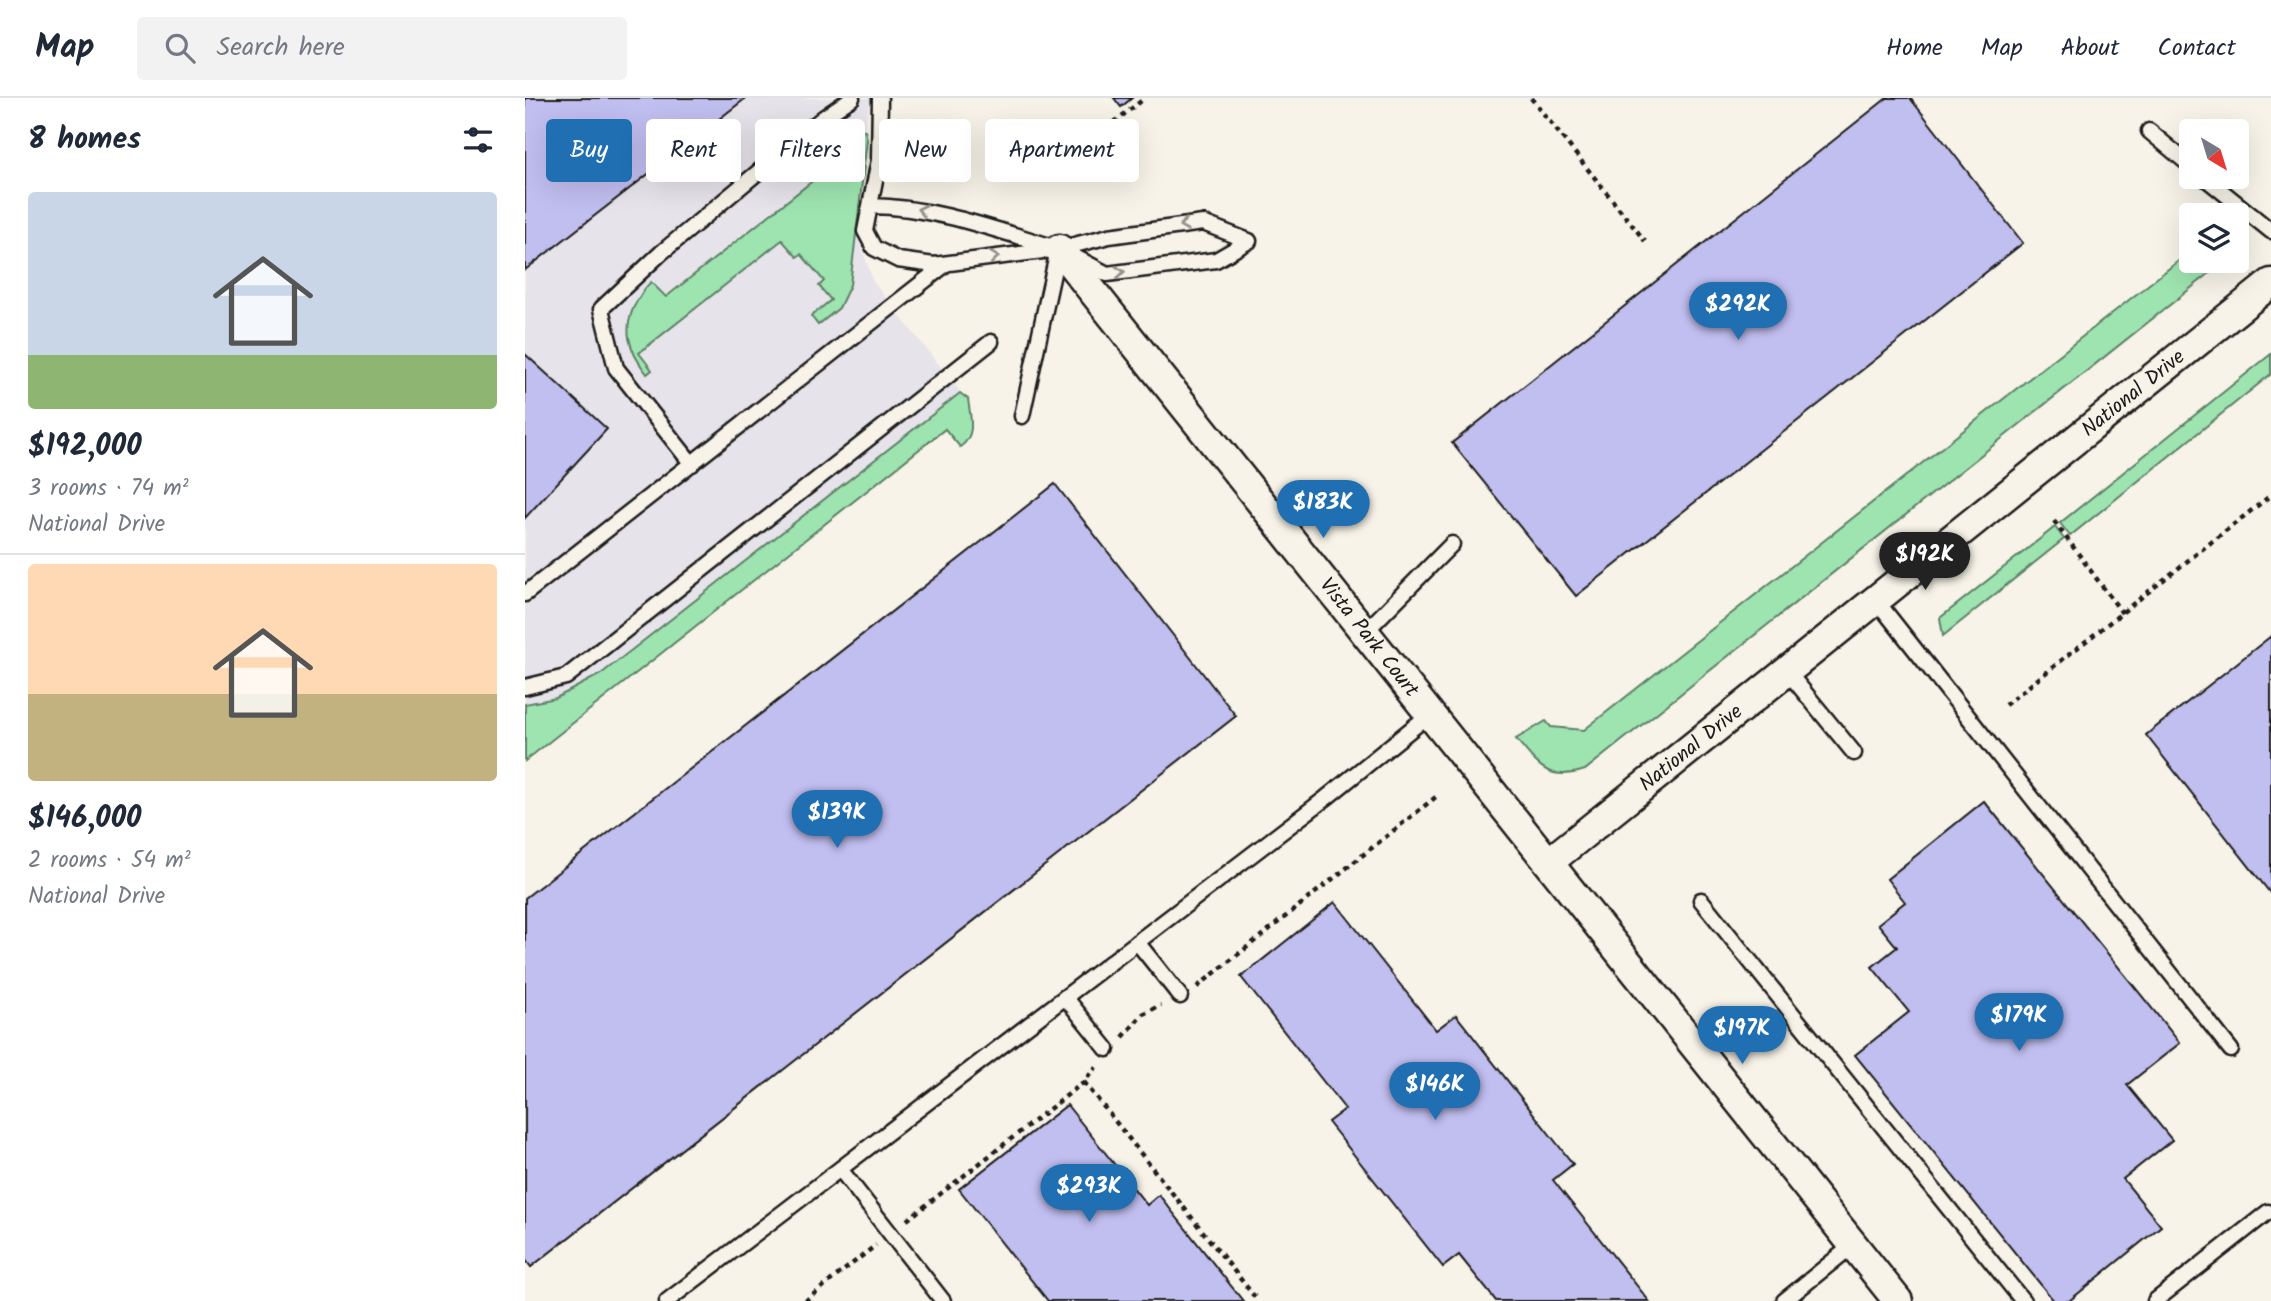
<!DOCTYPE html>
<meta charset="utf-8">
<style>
:root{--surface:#fff;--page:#f2f2f3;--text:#1f2937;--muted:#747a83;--line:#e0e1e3;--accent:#1f6fb2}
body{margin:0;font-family:Kalam,sans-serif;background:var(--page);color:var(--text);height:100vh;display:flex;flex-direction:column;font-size:26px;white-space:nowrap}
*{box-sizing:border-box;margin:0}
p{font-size:23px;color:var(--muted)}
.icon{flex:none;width:38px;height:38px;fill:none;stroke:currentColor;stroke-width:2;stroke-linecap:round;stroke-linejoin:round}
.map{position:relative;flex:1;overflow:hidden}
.drawer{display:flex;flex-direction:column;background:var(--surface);width:525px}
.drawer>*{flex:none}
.banner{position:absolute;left:21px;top:21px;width:665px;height:63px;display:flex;gap:14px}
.needle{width:46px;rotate:142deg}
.fabs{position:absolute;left:1654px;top:21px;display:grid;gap:14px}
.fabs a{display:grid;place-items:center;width:70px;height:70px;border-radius:7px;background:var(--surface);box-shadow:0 7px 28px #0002;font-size:35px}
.price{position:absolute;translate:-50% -60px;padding:0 16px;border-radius:24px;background:var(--accent);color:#fff;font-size:23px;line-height:46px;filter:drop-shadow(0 2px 4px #0008)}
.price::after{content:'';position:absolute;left:50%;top:42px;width:21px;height:16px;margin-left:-10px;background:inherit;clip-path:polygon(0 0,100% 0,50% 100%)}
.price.current{background:#222;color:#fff}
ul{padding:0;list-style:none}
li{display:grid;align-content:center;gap:14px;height:371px;padding:0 28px}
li+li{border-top:2px solid var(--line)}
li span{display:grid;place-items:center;height:217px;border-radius:7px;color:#555}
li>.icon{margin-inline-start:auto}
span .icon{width:126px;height:126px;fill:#fffc;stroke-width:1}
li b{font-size:30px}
h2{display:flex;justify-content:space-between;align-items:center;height:84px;padding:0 28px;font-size:30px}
.pill{padding:0 24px;border-radius:7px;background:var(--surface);box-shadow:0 7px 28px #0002;font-size:24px;line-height:63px}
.pill.current{background:var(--accent);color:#fff}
header{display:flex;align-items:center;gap:42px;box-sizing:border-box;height:98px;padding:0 35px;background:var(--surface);border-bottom:2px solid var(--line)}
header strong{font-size:33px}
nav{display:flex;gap:38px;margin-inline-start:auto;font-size:24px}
.search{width:490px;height:63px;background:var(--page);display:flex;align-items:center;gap:18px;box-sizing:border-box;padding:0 24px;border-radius:7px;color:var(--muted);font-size:26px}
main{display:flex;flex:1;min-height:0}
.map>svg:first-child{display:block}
</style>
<header>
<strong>Map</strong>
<div class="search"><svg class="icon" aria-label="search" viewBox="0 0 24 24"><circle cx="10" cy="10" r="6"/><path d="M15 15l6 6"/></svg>Search here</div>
<nav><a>Home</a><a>Map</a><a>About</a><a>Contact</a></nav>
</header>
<main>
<section class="drawer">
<h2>8 homes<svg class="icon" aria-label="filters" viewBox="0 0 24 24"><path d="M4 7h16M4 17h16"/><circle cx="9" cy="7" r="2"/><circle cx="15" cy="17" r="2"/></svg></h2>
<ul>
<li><span style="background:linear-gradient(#c9d6e8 75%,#8fb573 0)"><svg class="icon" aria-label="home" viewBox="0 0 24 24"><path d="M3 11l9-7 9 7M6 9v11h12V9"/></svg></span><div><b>$192,000</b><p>3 rooms · 74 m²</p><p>National Drive</p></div></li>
<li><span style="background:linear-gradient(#ffd9b3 60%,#c2b280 0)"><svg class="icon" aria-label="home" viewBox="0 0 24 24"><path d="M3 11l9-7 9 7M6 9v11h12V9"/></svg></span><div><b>$146,000</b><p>2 rooms · 54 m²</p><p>National Drive</p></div></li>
</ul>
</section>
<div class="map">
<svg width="1746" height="1203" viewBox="0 0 1746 1203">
<rect width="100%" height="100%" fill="#f7f3e8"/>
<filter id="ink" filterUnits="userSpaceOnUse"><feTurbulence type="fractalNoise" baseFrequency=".0143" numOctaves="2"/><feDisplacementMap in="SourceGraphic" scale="14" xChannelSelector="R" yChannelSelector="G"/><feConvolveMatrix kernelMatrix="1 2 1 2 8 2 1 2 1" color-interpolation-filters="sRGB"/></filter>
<g filter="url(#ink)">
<!-- built -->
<path fill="#e7e3ea" d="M0,0H346L322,104L348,184L441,301L0,650Z"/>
<!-- green -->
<path fill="#9ee4b0" stroke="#5d8066" stroke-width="2" d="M327,26L340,33L342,42L325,187L314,210L293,227L286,218L306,202L294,188L299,183L276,156L272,159L257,142L114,255L127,272L122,276C104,253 96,230 112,203C116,196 120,189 126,184L141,199L329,50L317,35L319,29Z
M1666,153V163H1700L1060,672C1022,684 1014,668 991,641L1021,623L1026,629L1059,632Z
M1746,256V276L1545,438L1535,425Z
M435,295L443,301C445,319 452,337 435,349L420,331L0,663V606L31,600L76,576Z
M1530,429L1539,441L1418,538L1415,520Z"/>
<!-- building -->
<path fill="#c1bef0" stroke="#1c1c1c" stroke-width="2" d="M0,0H221L0,172Z
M589,0H607L596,9Z
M1362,0H1385L1498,145L1051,498L927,345Z
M0,256L82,331L0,420Z
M530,386L711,618L6,1169L0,1161V800Z
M1746,538V796L1621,637Z
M1459,703L1655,945L1602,987L1647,1042L1598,1081L1636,1128L1544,1203H1529L1330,957L1384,914L1347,869L1372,849L1353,826L1380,804L1362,781Z
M810,804L911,932L931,917L1048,1066L1028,1082L1124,1203H971L934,1157L918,1169L803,1024L820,1011L716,879Z
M542,1007L622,1107L634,1097L718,1203H523L434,1091Z"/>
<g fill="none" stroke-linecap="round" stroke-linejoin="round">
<defs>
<path id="lane" d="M355,0L354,62L340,133L349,150L373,162L409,167L534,151L584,138L678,125L724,143
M1624,33L1666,68
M1679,79L1746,133
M346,108C409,109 468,131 528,149
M550,159L582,176L691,162L724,143
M497,318L533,152
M167,366L91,270L76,211L136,155L298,20L327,0
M0,496L421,166
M1351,502L1706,952
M840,534L927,446
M1262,573L1329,655
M0,589L41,579L466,244
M1176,802L1498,1203
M612,844L655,898
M540,899L582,951
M315,1071L418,1203
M142,1203L801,700L905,616
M1259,1203L1328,1147
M1630,1203L1743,1114"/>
<g id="street">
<path id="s1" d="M534,151L1373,1203"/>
<path id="s2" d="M1024,764L1746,185"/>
</g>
</defs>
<!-- lane casing -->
<use href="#lane" stroke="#1c1c1c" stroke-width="19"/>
<!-- street casing -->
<use href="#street" stroke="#1c1c1c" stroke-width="33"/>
<!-- path -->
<path stroke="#1c1c1c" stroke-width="4.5" stroke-dasharray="5 5" stroke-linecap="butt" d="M1006,0L1120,143
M565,43L620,0
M1529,423L1597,515
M1480,607L1746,397
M672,889L912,698
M598,939L618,916L636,907
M559,984L733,1203
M382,1122L559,984L571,969
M280,1203L351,1147"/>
<!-- lane -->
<use href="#lane" stroke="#f7f3e8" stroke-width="14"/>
<!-- street -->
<use href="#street" stroke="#f7f3e8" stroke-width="28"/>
</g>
<!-- one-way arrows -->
<defs><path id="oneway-chevron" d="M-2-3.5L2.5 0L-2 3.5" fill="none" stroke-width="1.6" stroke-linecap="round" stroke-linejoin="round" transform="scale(1.75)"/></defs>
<g stroke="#94928c">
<use href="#oneway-chevron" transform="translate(397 112) rotate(-169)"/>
<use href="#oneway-chevron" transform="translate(659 127) rotate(172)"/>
<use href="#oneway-chevron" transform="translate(469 159) rotate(-7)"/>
<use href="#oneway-chevron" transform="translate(595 174) rotate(-7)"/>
</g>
</g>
<g text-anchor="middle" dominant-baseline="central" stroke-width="6" stroke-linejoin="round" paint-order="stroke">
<!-- street labels -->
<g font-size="21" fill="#1c1c1c" stroke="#f7f3e8">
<text stroke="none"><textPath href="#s2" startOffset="749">National Drive</textPath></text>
<text stroke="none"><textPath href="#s1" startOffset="497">Vista Park Court</textPath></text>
<text stroke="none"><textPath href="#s2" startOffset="182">National Drive</textPath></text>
</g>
</g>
</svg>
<div class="fabs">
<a><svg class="needle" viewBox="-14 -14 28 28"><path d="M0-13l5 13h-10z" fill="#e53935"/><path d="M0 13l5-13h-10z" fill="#747a83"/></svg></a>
<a><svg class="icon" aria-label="layers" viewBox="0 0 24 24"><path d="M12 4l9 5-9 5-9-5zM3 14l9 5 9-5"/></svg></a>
</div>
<b class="price" style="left:1213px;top:244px">$292K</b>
<b class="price" style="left:798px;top:442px">$183K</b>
<b class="price current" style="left:1400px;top:494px">$192K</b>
<b class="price" style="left:312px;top:752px">$139K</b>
<b class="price" style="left:1494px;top:955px">$179K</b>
<b class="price" style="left:1217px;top:968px">$197K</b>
<b class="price" style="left:910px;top:1024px">$146K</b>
<b class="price" style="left:564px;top:1126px">$293K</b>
<div class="banner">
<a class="pill current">Buy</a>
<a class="pill">Rent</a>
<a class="pill">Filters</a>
<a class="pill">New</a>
<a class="pill">Apartment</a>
</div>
</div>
</main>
